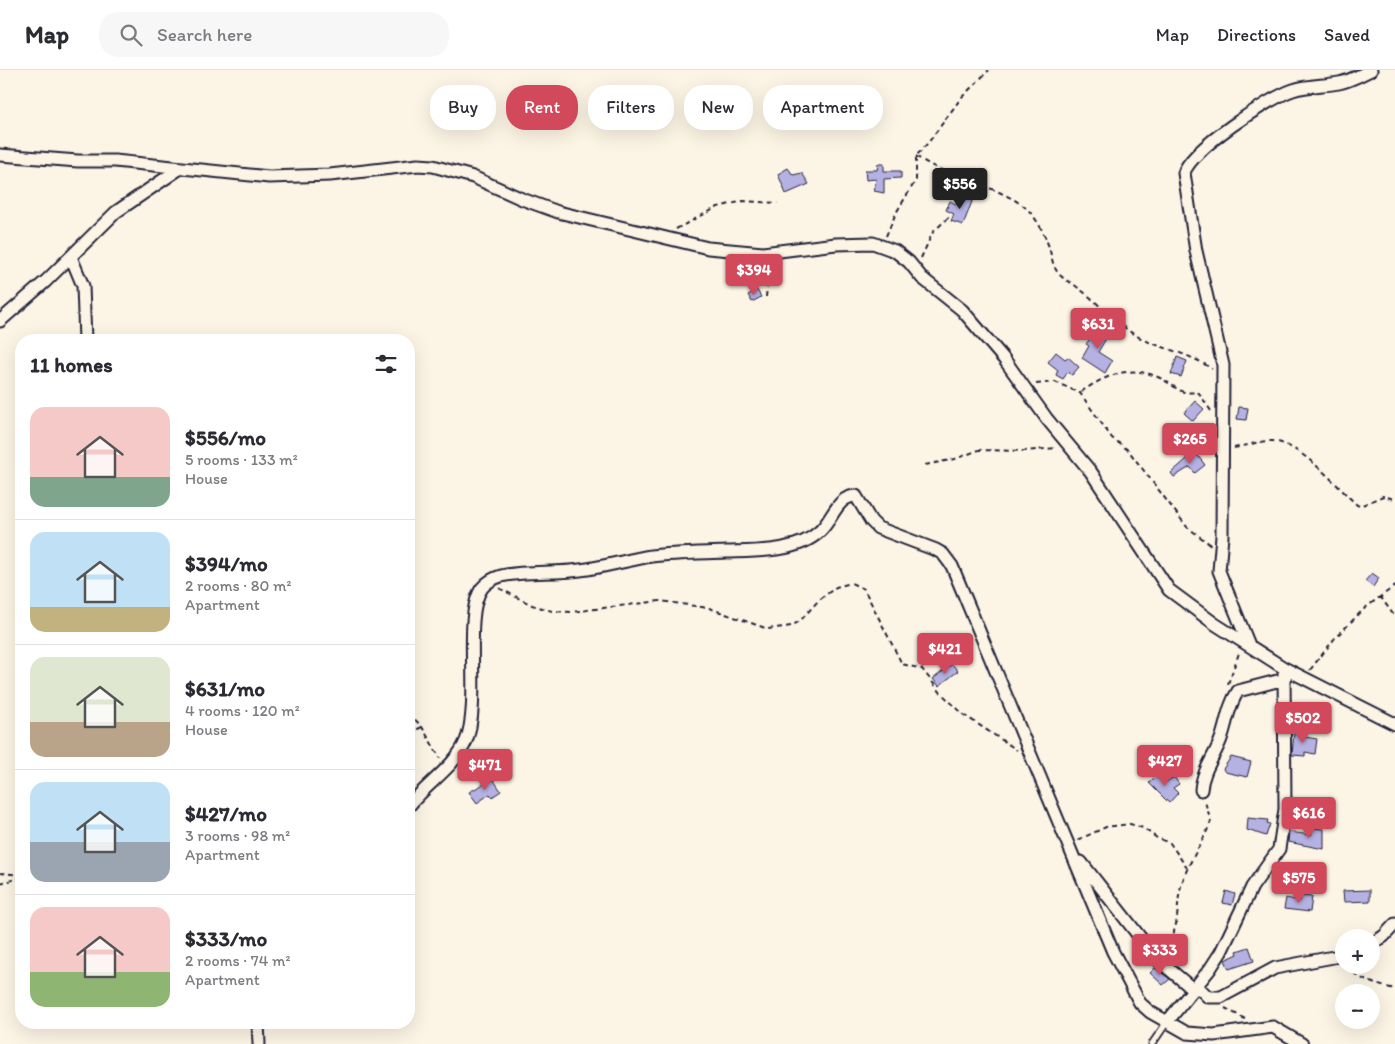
<!DOCTYPE html>
<meta charset="utf-8">
<style>
:root{--surface:#fff;--page:#f7f7f7;--text:#2b2b33;--muted:#7c7c81;--line:#e1e1e2;--accent:#d1495b}
body{margin:0;font-family:Itim,sans-serif;background:var(--page);color:var(--text);height:100vh;display:flex;flex-direction:column;font-size:19px;white-space:nowrap}
*{box-sizing:border-box;margin:0}
p{font-size:16px;color:var(--muted)}
.icon{flex:none;width:28px;height:28px;fill:none;stroke:currentColor;stroke-width:2;stroke-linecap:round;stroke-linejoin:round}
.map{position:relative;flex:1;overflow:hidden}
.details{position:absolute;left:15px;top:264px;width:400px;height:695px;display:flex;flex-direction:column;background:var(--surface);border-radius:20px;box-shadow:0 5px 20px #0002}
.details>*{flex:none}
.top-card{position:absolute;left:430px;top:15px;width:475px;height:45px;display:flex;gap:10px}
.buttons{position:absolute;left:1335px;top:859px;display:grid;gap:10px}
.buttons a{display:grid;place-items:center;width:45px;height:45px;border-radius:50%;background:var(--surface);box-shadow:0 5px 20px #0002;font-size:25px}
.price{position:absolute;translate:-50% -42px;padding:0 11px;border-radius:5px;background:var(--accent);color:#fff;font-size:16px;line-height:32px;filter:drop-shadow(0 1px 2px #0008)}
.price::after{content:'';position:absolute;left:50%;top:30px;width:15px;height:11px;margin-left:-8px;background:inherit;clip-path:polygon(0 0,100% 0,50% 100%)}
.price.current{background:#222;color:#fff}
ul{padding:0;list-style:none}
li{display:flex;align-items:center;gap:15px;height:125px;padding:0 15px}
li+li{border-top:1px solid var(--line)}
li span{display:grid;place-items:center;flex:none;width:140px;height:100px;border-radius:15px;color:#555}
li>.icon{margin-inline-start:auto}
span .icon{width:60px;height:60px;fill:#fffc;stroke-width:1}
li b{font-size:21px}
h2{display:flex;justify-content:space-between;align-items:center;height:60px;padding:0 15px;font-size:21px}
.pill{padding:0 18px;border-radius:20px;background:var(--surface);box-shadow:0 5px 20px #0002;font-size:18px;line-height:45px}
.pill.current{background:var(--accent);color:#fff}
header{display:flex;align-items:center;gap:30px;box-sizing:border-box;height:70px;padding:0 25px;background:var(--surface);border-bottom:1px solid var(--line)}
header strong{font-size:24px}
nav{display:flex;gap:28px;margin-inline-start:auto;font-size:18px}
.search{width:350px;height:45px;background:var(--page);display:flex;align-items:center;gap:12px;box-sizing:border-box;padding:0 18px;border-radius:20px;color:var(--muted);font-size:19px}
.map>svg:first-child{display:block}
</style>
<header>
<strong>Map</strong>
<div class="search"><svg class="icon" aria-label="search" viewBox="0 0 24 24"><circle cx="10" cy="10" r="6"/><path d="M15 15l6 6"/></svg>Search here</div>
<nav><a>Map</a><a>Directions</a><a>Saved</a></nav>
</header>
<div class="map">
<svg width="1395" height="974" viewBox="0 0 1395 974">
<rect width="100%" height="100%" fill="#fcf5e5"/>
<filter id="ink" filterUnits="userSpaceOnUse"><feTurbulence type="fractalNoise" baseFrequency=".02" numOctaves="2"/><feDisplacementMap in="SourceGraphic" scale="10" xChannelSelector="R" yChannelSelector="G"/><feConvolveMatrix kernelMatrix="1 2 1 2 8 2 1 2 1" color-interpolation-filters="sRGB"/></filter>
<g filter="url(#ink)">
<!-- building -->
<path fill="#b5b1e2" stroke="#22223b" d="M878,94H884V101H901V108L884,109V123L874,121L876,109L866,110L865,100H877Z
M788,98L793,105L802,103L809,114L786,124L778,104Z
M964,126L973,129L963,155L951,151L954,144L946,140L950,131L960,136Z
M757,220L761,227L752,232L748,225Z
M1100,255L1110,262L1098,282L1112,291L1105,303L1082,288L1089,276L1086,274Z
M1056,282L1065,289L1068,287L1079,297L1072,305L1068,302L1063,309L1056,305L1058,300L1048,292Z
M1177,287L1187,291L1181,307L1171,304Z
M1195,331L1204,339L1193,351L1184,343Z
M1239,337L1248,338L1246,350L1237,349Z
M1195,382L1205,395L1195,403L1190,397L1174,407L1171,403Z
M1372,503L1379,508L1373,517L1365,511Z
M952,594L958,601L939,616L933,609Z
M1305,661V667L1317,669L1315,684L1305,682V686L1292,685L1294,662Z
M1231,687L1251,692L1247,707L1225,702L1223,699Z
M1158,704L1166,712L1174,707L1179,714L1173,718L1178,723L1169,733L1149,713Z
M493,709L501,721L492,727L490,724L477,733L469,722Z
M1248,748L1268,750L1267,753L1270,754L1266,766L1247,760Z
M1312,758L1324,759V779L1288,772L1289,762L1311,765Z
M1370,820V831L1344,832L1343,821Z
M1226,821L1235,824L1232,835L1223,833Z
M1301,826L1312,827L1310,842L1284,839L1286,828L1300,831Z
M1249,877L1254,891L1229,899L1225,890L1238,884L1237,881Z
M1155,898L1170,909L1163,915L1150,903Z"/>
<g fill="none" stroke-linecap="round" stroke-linejoin="round">
<defs>
<path id="service" d="M1152,974L1167,952"/>
<path id="minor" d="M0,85L78,91H115L269,107L330,105L418,95L433,96L473,107L522,129L558,142L708,178L763,183L836,174L873,173L895,181L909,192L922,208L962,240L1004,289L1047,349L1091,402L1169,520L1215,554L1284,598L1395,654
M71,187L83,216L85,270
M0,251L46,211L116,142L179,99
M1249,575L1219,501L1222,466L1223,295L1196,181L1184,103C1190,80 1269,28 1293,20C1308,15 1323,16 1339,13C1350,11 1360,5 1371,0
M1201,720C1202,701 1215,686 1221,669C1227,652 1228,636 1238,621L1285,609
M409,736C426,714 455,697 466,671C482,632 462,545 482,518C487,512 494,508 501,506C526,500 554,504 580,500C604,497 627,490 651,486C675,483 701,483 726,482C756,481 797,483 820,461C833,449 837,426 856,426L871,451L878,458L936,480L943,484L952,496L1113,882L1140,933L1150,942L1187,963L1214,965L1273,957L1302,974
M1081,792L1157,889L1194,920
M1371,875L1384,866L1395,854
M1197,916L1208,927H1221L1275,898L1344,885
M258,952L259,974
M1167,952L1210,899L1221,882L1252,817L1279,779L1285,739L1284,598"/>
</defs>
<!-- service casing -->
<use href="#service" stroke="#22223b" stroke-width="9"/>
<!-- minor casing -->
<use href="#minor" stroke="#22223b" stroke-width="15"/>
<!-- path -->
<path stroke="#22223b" stroke-width="2" stroke-dasharray="5 4" stroke-linecap="butt" d="M916,86C948,109 990,112 1022,135C1033,142 1043,160 1047,172C1052,183 1051,195 1059,204C1064,210 1071,212 1077,217C1101,234 1121,261 1149,272C1172,281 1192,285 1212,299
M676,159L718,137L743,131L778,133
M886,166L896,143L916,110V86L928,73L961,28L989,0
M921,188L933,162L951,145
M766,227L767,216L777,193
M1036,314L1055,312L1080,323L1112,368L1128,380L1187,457L1211,475
M1081,322C1106,305 1131,294 1160,308C1169,312 1175,319 1184,322C1189,323 1194,322 1199,323L1211,341
M1234,378C1246,376 1262,370 1273,371C1302,375 1337,416 1357,435L1360,436L1383,426L1395,429
M925,395L955,389L979,380L1024,381L1057,378
M499,518L532,535L552,541L571,542L660,531L709,538L768,559L791,556L800,551L818,531L836,517L851,513L864,519L902,594L922,599L941,623L964,645L1017,680
M1380,526L1395,547
M1310,600L1335,568L1365,538L1395,516
M1228,614L1239,583
M409,643L422,657L440,688
M409,663L422,657
M1078,770L1106,757L1130,754L1143,758L1157,768L1170,773L1187,798
M0,803L21,805
M0,813L21,808
M1164,880C1184,853 1173,837 1183,810C1190,789 1204,771 1211,751L1204,729
M1348,897C1359,911 1378,915 1395,919
M1225,938L1245,949"/>
<!-- service -->
<use href="#service" stroke="#fcf5e5" stroke-width="5.5"/>
<!-- minor -->
<use href="#minor" stroke="#fcf5e5" stroke-width="11"/>
</g>
</g>
</svg>
<div class="buttons">
<a>+</a>
<a>−</a>
</div>
<b class="price current" style="left:960px;top:140px">$556</b>
<b class="price" style="left:754px;top:226px">$394</b>
<b class="price" style="left:1098px;top:280px">$631</b>
<b class="price" style="left:1190px;top:395px">$265</b>
<b class="price" style="left:945px;top:605px">$421</b>
<b class="price" style="left:1303px;top:674px">$502</b>
<b class="price" style="left:1165px;top:717px">$427</b>
<b class="price" style="left:485px;top:721px">$471</b>
<b class="price" style="left:1309px;top:769px">$616</b>
<b class="price" style="left:1299px;top:834px">$575</b>
<b class="price" style="left:1160px;top:906px">$333</b>
<div class="top-card">
<a class="pill">Buy</a>
<a class="pill current">Rent</a>
<a class="pill">Filters</a>
<a class="pill">New</a>
<a class="pill">Apartment</a>
</div>
<section class="details">
<h2>11 homes<svg class="icon" aria-label="filters" viewBox="0 0 24 24"><path d="M4 7h16M4 17h16"/><circle cx="9" cy="7" r="2"/><circle cx="15" cy="17" r="2"/></svg></h2>
<ul>
<li><span style="background:linear-gradient(#f6c9c9 70%,#7fa58c 0)"><svg class="icon" aria-label="home" viewBox="0 0 24 24"><path d="M3 11l9-7 9 7M6 9v11h12V9"/></svg></span><div><b>$556/mo</b><p>5 rooms · 133 m²</p><p>House</p></div></li>
<li><span style="background:linear-gradient(#bfe0f5 75%,#c2b280 0)"><svg class="icon" aria-label="home" viewBox="0 0 24 24"><path d="M3 11l9-7 9 7M6 9v11h12V9"/></svg></span><div><b>$394/mo</b><p>2 rooms · 80 m²</p><p>Apartment</p></div></li>
<li><span style="background:linear-gradient(#dfe7d0 65%,#b9a48a 0)"><svg class="icon" aria-label="home" viewBox="0 0 24 24"><path d="M3 11l9-7 9 7M6 9v11h12V9"/></svg></span><div><b>$631/mo</b><p>4 rooms · 120 m²</p><p>House</p></div></li>
<li><span style="background:linear-gradient(#bfe0f5 60%,#9aa5b1 0)"><svg class="icon" aria-label="home" viewBox="0 0 24 24"><path d="M3 11l9-7 9 7M6 9v11h12V9"/></svg></span><div><b>$427/mo</b><p>3 rooms · 98 m²</p><p>Apartment</p></div></li>
<li><span style="background:linear-gradient(#f6c9c9 65%,#8fb573 0)"><svg class="icon" aria-label="home" viewBox="0 0 24 24"><path d="M3 11l9-7 9 7M6 9v11h12V9"/></svg></span><div><b>$333/mo</b><p>2 rooms · 74 m²</p><p>Apartment</p></div></li>
</ul>
</section>
</div>
